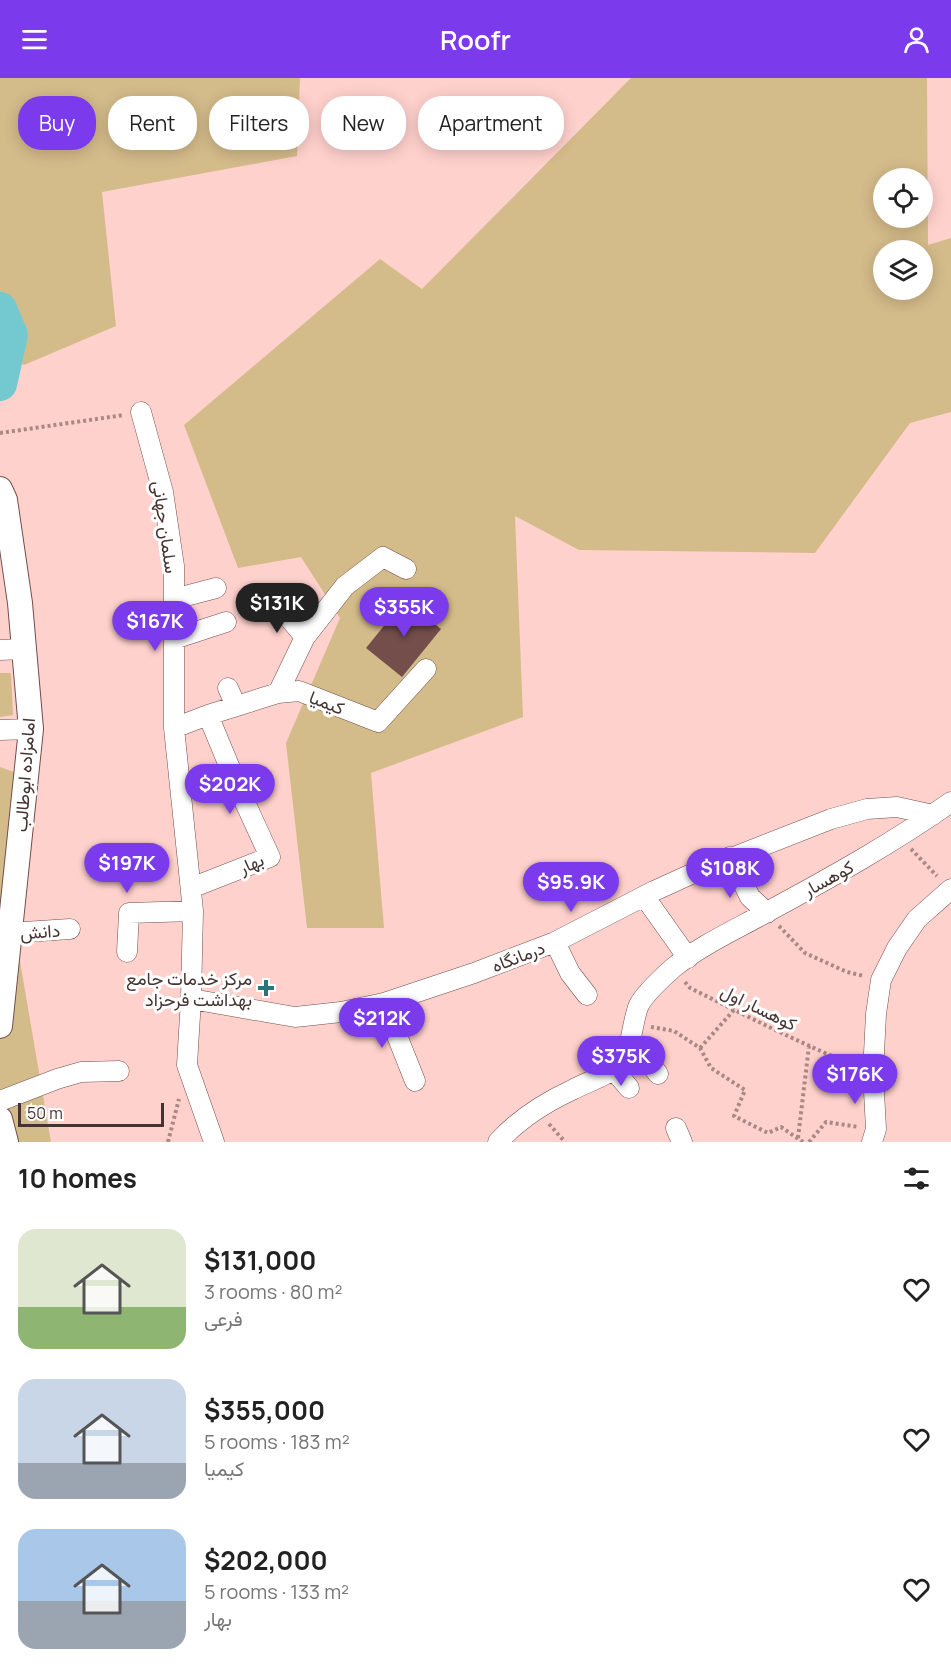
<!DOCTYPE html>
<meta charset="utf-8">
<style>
:root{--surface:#fff;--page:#f2f2f2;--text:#222;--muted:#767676;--accent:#7c3aed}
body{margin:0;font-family:Manrope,Vazirmatn,sans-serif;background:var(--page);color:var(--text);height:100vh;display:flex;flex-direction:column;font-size:22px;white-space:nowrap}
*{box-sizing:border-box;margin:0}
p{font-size:20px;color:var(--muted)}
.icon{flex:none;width:33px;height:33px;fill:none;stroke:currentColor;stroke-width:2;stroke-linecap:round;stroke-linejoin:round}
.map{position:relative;height:1064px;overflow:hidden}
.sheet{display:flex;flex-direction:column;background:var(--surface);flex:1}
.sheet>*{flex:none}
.hud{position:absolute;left:18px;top:18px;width:600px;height:54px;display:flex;gap:12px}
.tools{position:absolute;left:873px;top:90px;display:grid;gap:12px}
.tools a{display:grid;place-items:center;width:60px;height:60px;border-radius:50%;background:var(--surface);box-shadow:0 3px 15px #0003;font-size:30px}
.scale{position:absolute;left:18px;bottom:15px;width:146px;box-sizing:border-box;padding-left:6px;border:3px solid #443331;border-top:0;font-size:16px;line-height:21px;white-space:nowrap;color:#443331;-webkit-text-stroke:4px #fff;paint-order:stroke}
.price{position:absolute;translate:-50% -51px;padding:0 14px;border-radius:21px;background:var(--accent);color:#fff;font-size:20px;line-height:39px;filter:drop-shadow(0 2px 3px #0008)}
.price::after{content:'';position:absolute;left:50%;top:36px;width:18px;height:14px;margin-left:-9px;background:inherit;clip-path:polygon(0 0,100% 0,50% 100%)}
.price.selected{background:#222;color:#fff}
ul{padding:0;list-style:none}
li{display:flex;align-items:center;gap:18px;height:150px;padding:0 18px}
li span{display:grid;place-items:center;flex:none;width:168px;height:120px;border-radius:18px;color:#555}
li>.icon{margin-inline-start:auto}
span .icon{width:72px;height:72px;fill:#fffc;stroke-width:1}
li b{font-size:26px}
h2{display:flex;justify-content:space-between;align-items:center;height:72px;padding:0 18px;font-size:26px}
.pill{padding:0 21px;border-radius:24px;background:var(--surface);box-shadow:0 3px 15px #0003;font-size:21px;line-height:54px}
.pill.selected{background:var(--accent);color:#fff}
header{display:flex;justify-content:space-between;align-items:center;height:78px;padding:0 18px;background:var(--accent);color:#fff;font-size:27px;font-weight:600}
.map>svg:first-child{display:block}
</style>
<header><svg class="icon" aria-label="menu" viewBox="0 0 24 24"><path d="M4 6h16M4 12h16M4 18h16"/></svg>Roofr<svg class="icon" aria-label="person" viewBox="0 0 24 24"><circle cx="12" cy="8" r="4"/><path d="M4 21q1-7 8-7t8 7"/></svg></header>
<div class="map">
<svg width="951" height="1064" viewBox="0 0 951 1064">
<rect width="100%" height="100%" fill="#ffd1cd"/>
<!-- green -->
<path fill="#d4bb8a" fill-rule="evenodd" d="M0,0H300L297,78L102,114L116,248L24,287L0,276Z
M631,0H927L928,167L951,160V334L910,345L815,475L579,472L515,438L523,639L371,695L384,850H307L286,665L340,540L301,479L238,490L184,347L380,181L422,211ZM884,100H922V140H884ZM884,172H922V212H884Z
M0,595H11L13,637L0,639Z
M0,689L14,694L5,796L51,1064H0Z"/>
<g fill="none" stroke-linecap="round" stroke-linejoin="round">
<!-- river -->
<path stroke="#74c9d1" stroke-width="34" d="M0,231L11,257L0,306"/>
</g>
<!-- building -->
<path fill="#744e4b" d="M405,522L441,551L402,599L366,570Z"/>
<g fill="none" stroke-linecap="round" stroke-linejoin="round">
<defs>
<path id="minor" d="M141,334L163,414L174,488V650L193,833L191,921L187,987L214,1064
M174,521L216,510
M279,528L305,559
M174,561L226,544
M0,572L24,571
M228,610L236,628
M278,615L305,559L345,508L383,479L406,491
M174,650L208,637L278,615L299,613L378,644L426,591
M0,652L31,651
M730,779L750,819L767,835
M191,810L270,779L237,707L208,637
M644,818L688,880
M9,855L70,851
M555,864L570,895L587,917
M127,874L129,835L193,833
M191,921L295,939L341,934L384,925L474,895L555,864L654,813L698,793L831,741L867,731L897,729L933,737
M384,925L415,1003
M629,970L646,980L658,996
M614,992L629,1010
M0,1023L57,1001L81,994L119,993
M676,1050L682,1064
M498,1064C518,1042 544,1025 572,1012C587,1004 607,998 620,987C631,978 632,942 639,927C645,915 663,899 673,890C701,867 735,852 767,834C830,800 893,765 951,724
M872,1064L876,1051L873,995L876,936L881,902L897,870L917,841L951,811"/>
<path id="tertiary" d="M0,411L5,422L20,525L31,651L0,948
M0,1041L6,1064"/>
</defs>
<!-- minor casing -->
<use href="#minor" stroke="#734d4a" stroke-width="21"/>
<!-- tertiary casing -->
<use href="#tertiary" stroke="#734d4a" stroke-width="26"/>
<!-- path -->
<path stroke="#a98885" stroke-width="4" stroke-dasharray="3 3" stroke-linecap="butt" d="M0,355L124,337
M911,771L937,798
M779,848L805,875L847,894L864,898
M685,904L690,910C745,937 799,965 856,988
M651,949L674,953L700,970L711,990L745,1012L734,1038L768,1055L781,1049L803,1064
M700,970L734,932
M549,1046L565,1064
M798,1060L809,968
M168,1064L179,1021
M809,1064L826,1044L859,1049"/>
<!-- minor -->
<use href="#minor" stroke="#fff" stroke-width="20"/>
<!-- tertiary -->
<use href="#tertiary" stroke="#fff" stroke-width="24"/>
</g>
<!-- markers -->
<path fill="#2b757c" stroke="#fff" stroke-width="2" d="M263 901h6v6h6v6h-6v6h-6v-6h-6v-6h6z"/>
<g text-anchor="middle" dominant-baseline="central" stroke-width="6" stroke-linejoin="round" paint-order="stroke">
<!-- street labels -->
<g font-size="18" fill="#443331" stroke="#fff">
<text transform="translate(166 449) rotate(82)">سلمان جهانی</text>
<text transform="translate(327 624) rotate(21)">کیمیا</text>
<text transform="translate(24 697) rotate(-86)">امامزاده ابوطالب</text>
<text transform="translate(251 785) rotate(-24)">بهار</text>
<text transform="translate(828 800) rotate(-29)">کوهسار</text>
<text transform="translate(40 853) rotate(-4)">دانش</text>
<text transform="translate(518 878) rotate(-21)">درمانگاه</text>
<text transform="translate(759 929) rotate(26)">کوهسار اول</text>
</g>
<!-- poi labels -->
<g font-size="18" fill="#443331" stroke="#fff" text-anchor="end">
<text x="252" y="900">مركز خدمات جامع<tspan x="252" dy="21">بهداشت فرحزاد</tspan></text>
</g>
</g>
</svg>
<div class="tools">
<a><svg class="icon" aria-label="locate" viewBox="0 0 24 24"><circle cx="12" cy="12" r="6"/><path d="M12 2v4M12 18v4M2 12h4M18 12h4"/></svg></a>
<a><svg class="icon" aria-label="layers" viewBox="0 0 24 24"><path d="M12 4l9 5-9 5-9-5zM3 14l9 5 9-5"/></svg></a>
</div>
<div class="scale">50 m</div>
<b class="price selected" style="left:277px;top:556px">$131K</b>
<b class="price" style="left:404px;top:560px">$355K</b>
<b class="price" style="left:155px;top:574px">$167K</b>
<b class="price" style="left:230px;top:737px">$202K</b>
<b class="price" style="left:127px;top:816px">$197K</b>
<b class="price" style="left:730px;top:821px">$108K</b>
<b class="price" style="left:571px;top:835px">$95.9K</b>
<b class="price" style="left:382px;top:971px">$212K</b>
<b class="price" style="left:621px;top:1009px">$375K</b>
<b class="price" style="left:855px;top:1027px">$176K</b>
<div class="hud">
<a class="pill selected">Buy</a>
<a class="pill">Rent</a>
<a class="pill">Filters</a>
<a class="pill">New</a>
<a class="pill">Apartment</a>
</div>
</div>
<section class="sheet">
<h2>10 homes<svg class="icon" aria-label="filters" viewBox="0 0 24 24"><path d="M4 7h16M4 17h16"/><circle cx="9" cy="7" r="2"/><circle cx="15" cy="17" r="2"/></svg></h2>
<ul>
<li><span style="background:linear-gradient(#dfe7d0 65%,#8fb573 0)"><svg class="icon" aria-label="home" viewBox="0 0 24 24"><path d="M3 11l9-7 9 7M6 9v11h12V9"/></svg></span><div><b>$131,000</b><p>3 rooms · 80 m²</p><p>فرعی</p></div><svg class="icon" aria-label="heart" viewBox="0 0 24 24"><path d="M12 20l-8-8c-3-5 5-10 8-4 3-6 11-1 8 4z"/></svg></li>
<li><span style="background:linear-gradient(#c9d6e8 70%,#9aa5b1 0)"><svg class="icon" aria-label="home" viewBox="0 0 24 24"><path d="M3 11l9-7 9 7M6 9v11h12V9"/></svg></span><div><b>$355,000</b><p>5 rooms · 183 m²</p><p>کیمیا</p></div><svg class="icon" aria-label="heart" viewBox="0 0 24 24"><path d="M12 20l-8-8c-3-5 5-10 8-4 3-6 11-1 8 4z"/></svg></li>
<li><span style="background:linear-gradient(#a9c7e8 60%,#9aa5b1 0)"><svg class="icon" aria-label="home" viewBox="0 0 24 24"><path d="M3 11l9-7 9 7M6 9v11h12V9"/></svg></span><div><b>$202,000</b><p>5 rooms · 133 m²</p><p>بهار</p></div><svg class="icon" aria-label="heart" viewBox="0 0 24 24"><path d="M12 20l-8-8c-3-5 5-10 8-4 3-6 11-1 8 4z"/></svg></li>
</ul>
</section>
